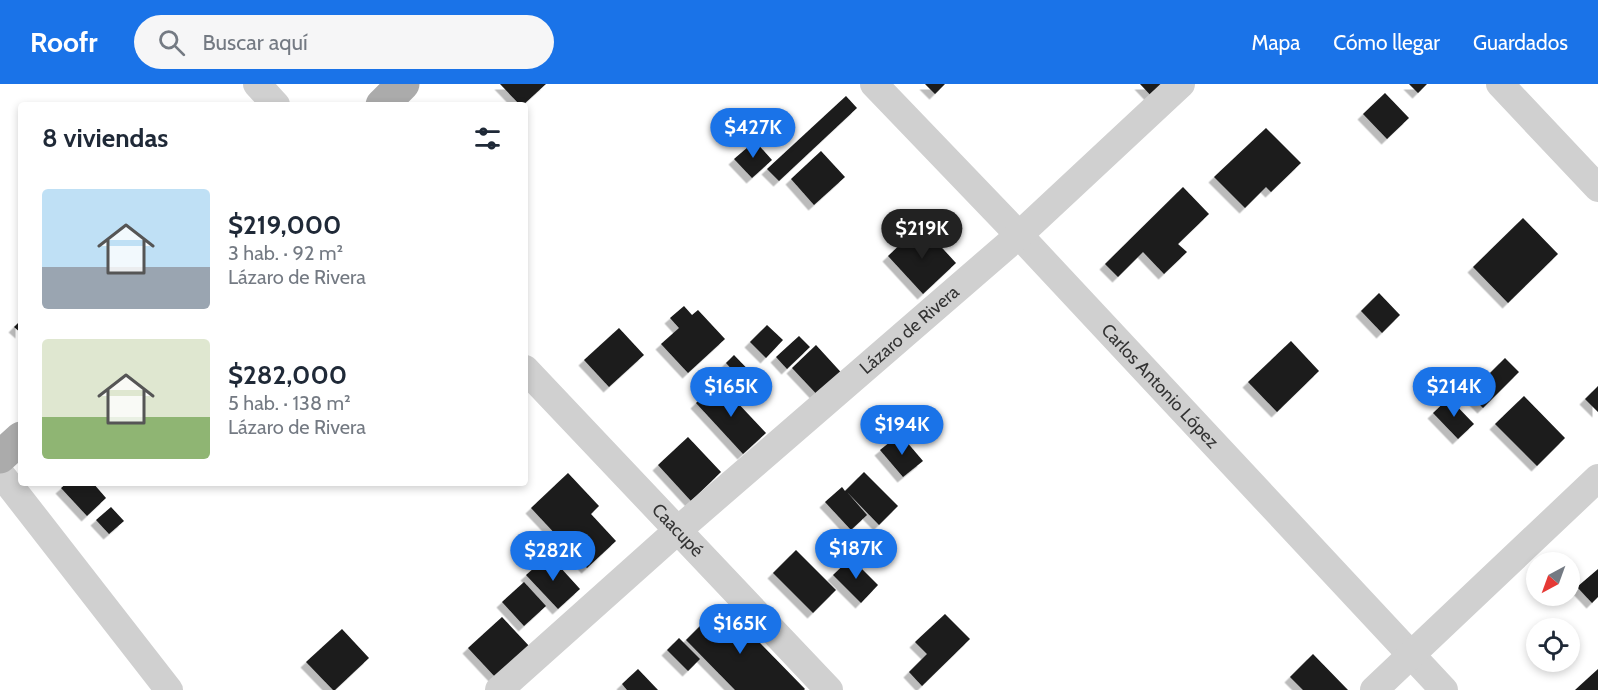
<!DOCTYPE html>
<html lang="es">
<meta charset="utf-8">
<style>
:root{--surface:#fff;--page:#f6f6f7;--text:#1f2937;--muted:#747a83;--accent:#1a73e8}
body{margin:0;font-family:Cabin,sans-serif;background:var(--page);color:var(--text);height:100vh;display:flex;flex-direction:column;font-size:22px;white-space:nowrap}
*{box-sizing:border-box;margin:0}
p{font-size:20px;color:var(--muted)}
.icon{flex:none;width:33px;height:33px;fill:none;stroke:currentColor;stroke-width:2;stroke-linecap:round;stroke-linejoin:round}
.map{position:relative;flex:1;overflow:hidden}
.sheet{position:absolute;left:18px;top:18px;width:510px;height:384px;display:flex;flex-direction:column;background:var(--surface);border-radius:6px;box-shadow:0 3px 9px #0003}
.sheet>*{flex:none}
.needle{width:39px;rotate:221deg}
.controls{position:absolute;left:1526px;top:468px;display:grid;gap:12px}
.controls a{display:grid;place-items:center;width:54px;height:54px;border-radius:50%;background:var(--surface);box-shadow:0 3px 9px #0003;font-size:30px}
.price{position:absolute;translate:-50% -51px;padding:0 14px;border-radius:21px;background:var(--accent);color:#fff;font-size:20px;line-height:39px;filter:drop-shadow(0 2px 3px #0008)}
.price::after{content:'';position:absolute;left:50%;top:36px;width:18px;height:14px;margin-left:-9px;background:inherit;clip-path:polygon(0 0,100% 0,50% 100%)}
.price.on{background:#222;color:#fff}
ul{padding:0;list-style:none}
li{display:flex;align-items:center;gap:18px;height:150px;padding:0 24px}
li span{display:grid;place-items:center;flex:none;width:168px;height:120px;border-radius:6px;color:#555}
li>.icon{margin-inline-start:auto}
span .icon{width:72px;height:72px;fill:#fffc;stroke-width:1}
li b{font-size:26px}
h2{display:flex;justify-content:space-between;align-items:center;height:72px;padding:0 24px;font-size:26px}
header{display:flex;align-items:center;gap:36px;box-sizing:border-box;height:84px;padding:0 30px;background:var(--accent);color:#fff}
header strong{font-size:28px}
nav{display:flex;gap:33px;margin-inline-start:auto;font-size:21px}
.search{width:420px;height:54px;background:var(--page);display:flex;align-items:center;gap:15px;box-sizing:border-box;padding:0 21px;border-radius:33px;color:var(--muted);font-size:22px}
.map>svg:first-child{display:block}
</style>
<header>
<strong>Roofr</strong>
<div class="search"><svg class="icon" aria-label="search" viewBox="0 0 24 24"><circle cx="10" cy="10" r="6"/><path d="M15 15l6 6"/></svg>Buscar aquí</div>
<nav><a>Mapa</a><a>Cómo llegar</a><a>Guardados</a></nav>
</header>
<div class="map">
<svg width="1598" height="606" viewBox="0 0 1598 606">
<defs>
<filter id="shadow"><feDropShadow dx="-5.5" dy="5.5" stdDeviation="0" flood-color="#0004"/></filter>
</defs>
<rect width="100%" height="100%" fill="#fff"/>
<!-- building -->
<path fill="#1a1a1a" filter="url(#shadow)" d="M500,0H546L523,21H520Z
M925,0H945L935,10Z
M1140,0H1175L1156,17Z
M1409,0H1427L1418,9Z
M1385,9L1409,34L1387,55L1363,30Z
M846,12L857,24L779,97L767,85Z
M1266,44L1301,79L1271,108L1266,103L1245,124L1214,93Z
M755,57L772,76L752,94L734,75Z
M821,67L845,93L814,121L791,95Z
M1183,103L1209,130L1178,160L1187,168L1164,190L1143,168L1118,193L1105,180Z
M1523,134L1558,170L1508,219L1473,183Z
M921,141L956,179L923,210L888,172Z
M1379,209L1400,231L1382,249L1361,227Z
M684,222L692,231L698,226L725,255L688,289L661,260L679,244L670,234Z
M21,236V249L14,243Z
M767,241L783,256L766,274L750,258Z
M619,244L644,271L609,303L584,276Z
M799,252L810,263L787,285L776,273Z
M1291,257L1319,287L1277,328L1248,298Z
M816,261L848,296L824,318L792,284Z
M734,271L761,299L752,308L726,279Z
M1505,274L1519,288L1483,324L1469,310Z
M718,298L766,349L743,370L696,319Z
M1598,302V328L1585,315Z
M1524,312L1565,354L1537,382L1495,340Z
M1449,314L1474,340L1458,355L1433,329Z
M900,350L923,377L903,393L880,366Z
M688,353L721,388L691,417L658,381Z
M864,388L898,422L879,441L847,408L867,431L851,446L825,418L842,403L845,407Z
M568,389L599,422L591,430L616,457L587,484L531,424Z
M67,399H93L106,414L87,432L61,404Z
M111,423L124,437L109,450L96,436Z
M796,466L836,506L813,529L773,489Z
M549,471L580,505L558,525L526,491Z
M851,474L878,501L861,519L833,491Z
M1598,485V513L1592,519L1577,503Z
M524,498L546,522L524,542L502,518Z
M722,520L805,605L804,606H735L686,556Z
M945,530L970,555L922,602L909,588L927,570L915,558Z
M502,533L531,564L497,595L468,564Z
M342,545L369,574L335,606H333L306,578Z
M679,554L700,575L688,587L667,566Z
M1313,570L1348,606H1303L1290,593Z
M638,585L658,606H627L622,600Z
M1598,585V606H1575Z"/>
<g fill="none" stroke-linecap="round" stroke-linejoin="round">
<!-- minor -->
<g stroke="#d0d0d0" stroke-width="28">
<path d="M257,0L276,21"/>
<path id="s1" d="M874,0L1019,151L1444,606"/>
<path d="M1500,0L1598,104"/>
<path id="s2" d="M525,285L829,606"/>
<path d="M0,389L169,606"/>
<path id="s3" d="M499,606L677,447L1019,151L1181,0"/>
<path d="M1374,606L1598,394"/>
</g>
<!-- major -->
<path stroke="#ababab" stroke-width="33" d="M382,21L403,0
M0,373L21,354"/>
</g>
<g text-anchor="middle" dominant-baseline="central" stroke-width="6" stroke-linejoin="round" paint-order="stroke">
<!-- street labels -->
<g font-size="18" fill="#333" stroke="#fff">
<text stroke="none"><textPath href="#s3" startOffset="546">Lázaro de Rivera</textPath></text>
<text stroke="none"><textPath href="#s1" startOffset="416">Carlos Antonio López</textPath></text>
<text stroke="none"><textPath href="#s2" startOffset="222">Caacupé</textPath></text>
</g>
</g>
</svg>
<div class="controls">
<a><svg class="needle" viewBox="-14 -14 28 28"><path d="M0-13l5 13h-10z" fill="#e53935"/><path d="M0 13l5-13h-10z" fill="#747a83"/></svg></a>
<a><svg class="icon" aria-label="locate" viewBox="0 0 24 24"><circle cx="12" cy="12" r="6"/><path d="M12 2v4M12 18v4M2 12h4M18 12h4"/></svg></a>
</div>
<b class="price" style="left:753px;top:75px">$427K</b>
<b class="price on" style="left:922px;top:176px">$219K</b>
<b class="price" style="left:731px;top:334px">$165K</b>
<b class="price" style="left:1454px;top:334px">$214K</b>
<b class="price" style="left:902px;top:372px">$194K</b>
<b class="price" style="left:856px;top:496px">$187K</b>
<b class="price" style="left:553px;top:498px">$282K</b>
<b class="price" style="left:740px;top:571px">$165K</b>
<section class="sheet">
<h2>8 viviendas<svg class="icon" aria-label="filters" viewBox="0 0 24 24"><path d="M4 7h16M4 17h16"/><circle cx="9" cy="7" r="2"/><circle cx="15" cy="17" r="2"/></svg></h2>
<ul>
<li><span style="background:linear-gradient(#bfe0f5 65%,#9aa5b1 0)"><svg class="icon" aria-label="home" viewBox="0 0 24 24"><path d="M3 11l9-7 9 7M6 9v11h12V9"/></svg></span><div><b>$219,000</b><p>3 hab. · 92 m²</p><p>Lázaro de Rivera</p></div></li>
<li><span style="background:linear-gradient(#dfe7d0 65%,#8fb573 0)"><svg class="icon" aria-label="home" viewBox="0 0 24 24"><path d="M3 11l9-7 9 7M6 9v11h12V9"/></svg></span><div><b>$282,000</b><p>5 hab. · 138 m²</p><p>Lázaro de Rivera</p></div></li>
</ul>
</section>
</div>
